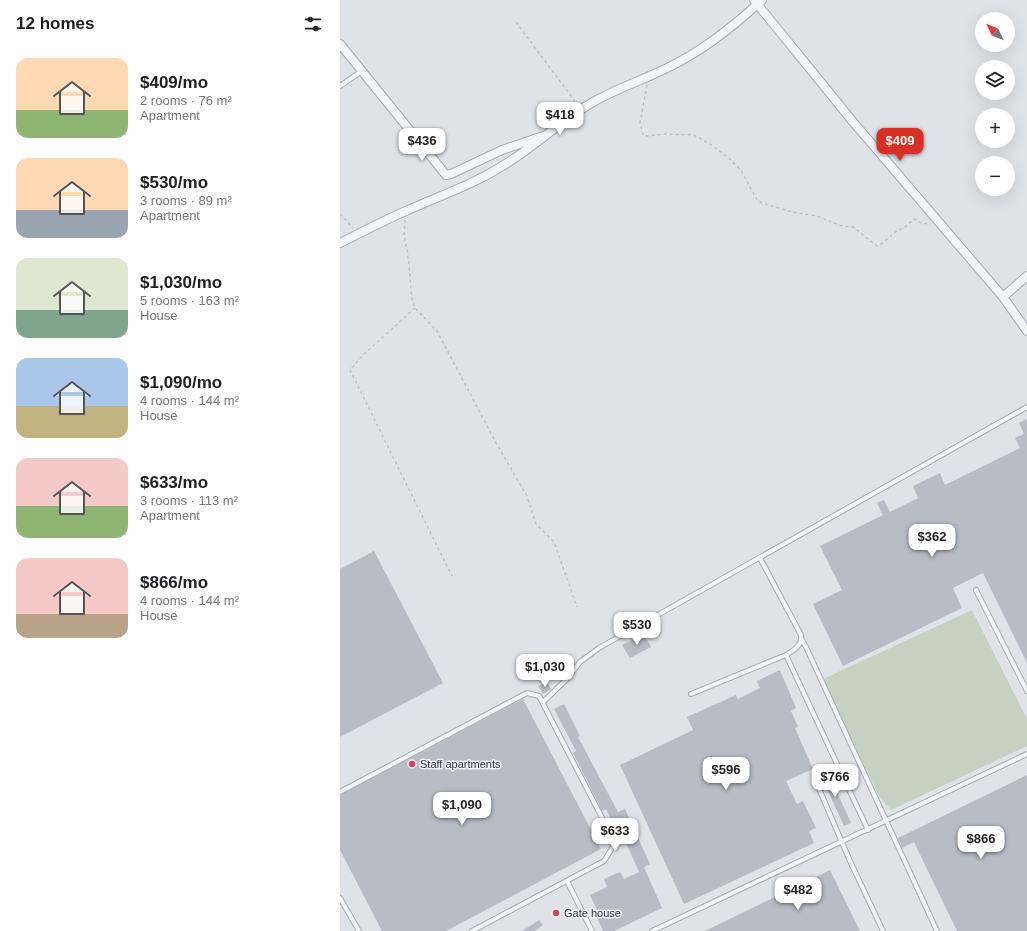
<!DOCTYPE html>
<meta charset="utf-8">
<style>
:root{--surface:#fff;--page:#f2f2f2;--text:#202124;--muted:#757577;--accent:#d93025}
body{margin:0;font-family:Helvetica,sans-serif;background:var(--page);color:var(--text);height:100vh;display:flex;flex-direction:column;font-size:15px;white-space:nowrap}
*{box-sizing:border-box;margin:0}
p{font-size:13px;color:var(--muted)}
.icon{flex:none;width:22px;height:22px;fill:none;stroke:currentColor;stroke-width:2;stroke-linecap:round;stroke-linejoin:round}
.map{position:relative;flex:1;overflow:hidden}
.panel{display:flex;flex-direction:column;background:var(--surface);width:340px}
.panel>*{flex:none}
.needle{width:26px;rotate:313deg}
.fabs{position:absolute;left:635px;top:12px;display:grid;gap:8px}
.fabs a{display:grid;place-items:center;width:40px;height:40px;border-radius:50%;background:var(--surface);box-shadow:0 4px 16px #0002;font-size:20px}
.price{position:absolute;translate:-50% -34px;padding:0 9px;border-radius:8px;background:#fff;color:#222;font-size:13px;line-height:26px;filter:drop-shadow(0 1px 2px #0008)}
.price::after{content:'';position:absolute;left:50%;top:24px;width:12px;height:9px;margin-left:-6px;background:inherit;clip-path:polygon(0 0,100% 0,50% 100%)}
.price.active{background:var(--accent);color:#fff}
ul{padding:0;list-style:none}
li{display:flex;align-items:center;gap:12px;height:100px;padding:0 16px}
li span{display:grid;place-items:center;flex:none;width:112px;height:80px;border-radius:12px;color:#555}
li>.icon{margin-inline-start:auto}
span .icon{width:48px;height:48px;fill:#fffc;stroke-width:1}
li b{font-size:17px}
h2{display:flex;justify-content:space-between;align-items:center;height:48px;padding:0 16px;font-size:17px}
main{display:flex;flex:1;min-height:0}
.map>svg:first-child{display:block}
</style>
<main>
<section class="panel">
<h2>12 homes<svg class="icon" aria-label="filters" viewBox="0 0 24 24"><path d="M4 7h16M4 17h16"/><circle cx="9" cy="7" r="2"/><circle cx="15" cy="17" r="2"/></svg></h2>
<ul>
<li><span style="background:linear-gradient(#ffd9b3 65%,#8fb573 0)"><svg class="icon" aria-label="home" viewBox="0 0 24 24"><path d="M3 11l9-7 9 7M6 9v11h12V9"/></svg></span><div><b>$409/mo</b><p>2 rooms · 76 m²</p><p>Apartment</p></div></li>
<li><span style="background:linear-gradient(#ffd9b3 65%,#9aa5b1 0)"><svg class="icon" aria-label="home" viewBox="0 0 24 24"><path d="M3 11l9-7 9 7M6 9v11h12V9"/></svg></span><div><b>$530/mo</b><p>3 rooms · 89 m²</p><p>Apartment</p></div></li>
<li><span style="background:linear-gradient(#dfe7d0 65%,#7fa58c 0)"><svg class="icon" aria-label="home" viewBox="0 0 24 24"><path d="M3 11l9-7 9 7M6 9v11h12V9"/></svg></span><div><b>$1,030/mo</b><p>5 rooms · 163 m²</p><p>House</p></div></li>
<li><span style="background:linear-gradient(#a9c7e8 60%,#c2b280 0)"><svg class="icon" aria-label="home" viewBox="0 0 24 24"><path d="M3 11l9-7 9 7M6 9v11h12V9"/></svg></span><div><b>$1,090/mo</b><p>4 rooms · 144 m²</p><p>House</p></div></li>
<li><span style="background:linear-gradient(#f6c9c9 60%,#8fb573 0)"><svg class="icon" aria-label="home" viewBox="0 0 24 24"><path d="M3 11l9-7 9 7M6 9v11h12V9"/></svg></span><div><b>$633/mo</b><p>3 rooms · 113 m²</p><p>Apartment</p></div></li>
<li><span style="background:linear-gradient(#f6c9c9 70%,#b9a48a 0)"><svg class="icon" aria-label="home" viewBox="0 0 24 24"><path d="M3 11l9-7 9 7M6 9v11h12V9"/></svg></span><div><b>$866/mo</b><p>4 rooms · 144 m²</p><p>House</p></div></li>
</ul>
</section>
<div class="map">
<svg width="687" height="931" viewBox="0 0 687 931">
<rect width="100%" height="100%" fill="#dfe3e8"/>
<!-- green -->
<path fill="#c5d2c1" d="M632,610L687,719V746L551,810L539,796L483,679Z"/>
<!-- building -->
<path fill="#b7bcc5" d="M687,419V663L643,573L613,588L622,608L503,666L473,604L502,590L480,546L543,515L537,503L544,500L550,512L578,498L573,486L600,473L605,485L680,448L675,438L684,434L679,423Z
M34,551L103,683L0,737V569Z
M304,634L311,647L290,658L282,645Z
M440,670L456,708L451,711L458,727L455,728L473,769L446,781L457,804L463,801L476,828L469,831L474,843L344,904L280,765L353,730L347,717L396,695L398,699L420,688L417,681Z
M207,682L211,689L203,694L198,686Z
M183,699L261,849L106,931H42L0,850V795Z
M224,704L240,736L238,737L278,812L285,809L310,864L304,867L322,908L274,931H263L255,913L258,912L250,895L267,887L264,879L280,872L284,879L299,872L282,834L279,836L266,809L262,811L233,753L236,751L214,709Z
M487,770L511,823L504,826L480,774Z
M687,775V931H617L574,842L562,848L558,838Z
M490,870L520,931H365Z
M199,920L203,925L195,931H182Z"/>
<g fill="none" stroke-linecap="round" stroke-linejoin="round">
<defs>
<path id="service" d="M0,86L22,71
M636,590L687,691
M462,640L466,647L597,931
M446,655L528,830
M351,694L446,655C454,650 463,645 461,635L420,558
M203,702L228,678L240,662L259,648L687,407
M477,784L510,861L543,931
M0,792L187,693L199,696L272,837L274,845L264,861L132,931
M227,881L252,931
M0,898L19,931
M312,931L687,754"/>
<path id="minor" d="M414,0L514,123L663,297L687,331
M0,44L106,175L111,174L162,150L203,136
M0,243C22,232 45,220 68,210C100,196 134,184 164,165C196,146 222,119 255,101C278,88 303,80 327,68C363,51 393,27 422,0
M663,297L687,276"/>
</defs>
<!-- service casing -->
<use href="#service" stroke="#a5aab2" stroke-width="6"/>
<!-- minor casing -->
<use href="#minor" stroke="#a5aab2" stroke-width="10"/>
<!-- path -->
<path stroke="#bec1c7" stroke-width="1.5" stroke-dasharray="3 3" stroke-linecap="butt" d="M176,22L234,100L235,104
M307,85L300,123L303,135L307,136L324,134L354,135L370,144L391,160L402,172L417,200L422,203L452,212L477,216L502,226L513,227L537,246L540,245L558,230L564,228L574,219L583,224L589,223
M0,214L13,228
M65,220L64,235L68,255L72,299L75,308L97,331L155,441L187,496L196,524L214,542L237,607
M75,308L22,356L10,370L112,576"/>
<!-- service -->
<use href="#service" stroke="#f2f4f7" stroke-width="4"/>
<!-- minor -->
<use href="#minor" stroke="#f2f4f7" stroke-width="8"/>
</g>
<!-- markers -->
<g fill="#cb4759" stroke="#eff2f6" stroke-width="1.5">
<circle cx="72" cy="764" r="4"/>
<circle cx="216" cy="913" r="4"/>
</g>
<g text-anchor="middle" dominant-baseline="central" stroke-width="3" stroke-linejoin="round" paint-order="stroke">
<!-- poi labels -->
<g font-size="11" fill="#29313f" stroke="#eff2f6" text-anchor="start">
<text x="80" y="764">Staff apartments</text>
<text x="224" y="913">Gate house</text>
</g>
</g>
</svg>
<div class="fabs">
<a><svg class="needle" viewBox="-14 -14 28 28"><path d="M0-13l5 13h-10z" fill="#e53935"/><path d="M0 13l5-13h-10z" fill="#757577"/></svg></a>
<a><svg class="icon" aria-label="layers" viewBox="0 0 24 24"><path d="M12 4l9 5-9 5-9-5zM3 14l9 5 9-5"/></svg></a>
<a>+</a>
<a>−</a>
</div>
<b class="price" style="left:220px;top:136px">$418</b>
<b class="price" style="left:82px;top:162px">$436</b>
<b class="price active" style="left:560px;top:162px">$409</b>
<b class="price" style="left:592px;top:558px">$362</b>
<b class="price" style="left:297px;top:646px">$530</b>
<b class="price" style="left:205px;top:688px">$1,030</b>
<b class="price" style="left:386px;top:791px">$596</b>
<b class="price" style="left:495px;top:798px">$766</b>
<b class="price" style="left:122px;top:826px">$1,090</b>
<b class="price" style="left:275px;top:852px">$633</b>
<b class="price" style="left:641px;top:860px">$866</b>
<b class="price" style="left:458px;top:911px">$482</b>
</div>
</main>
